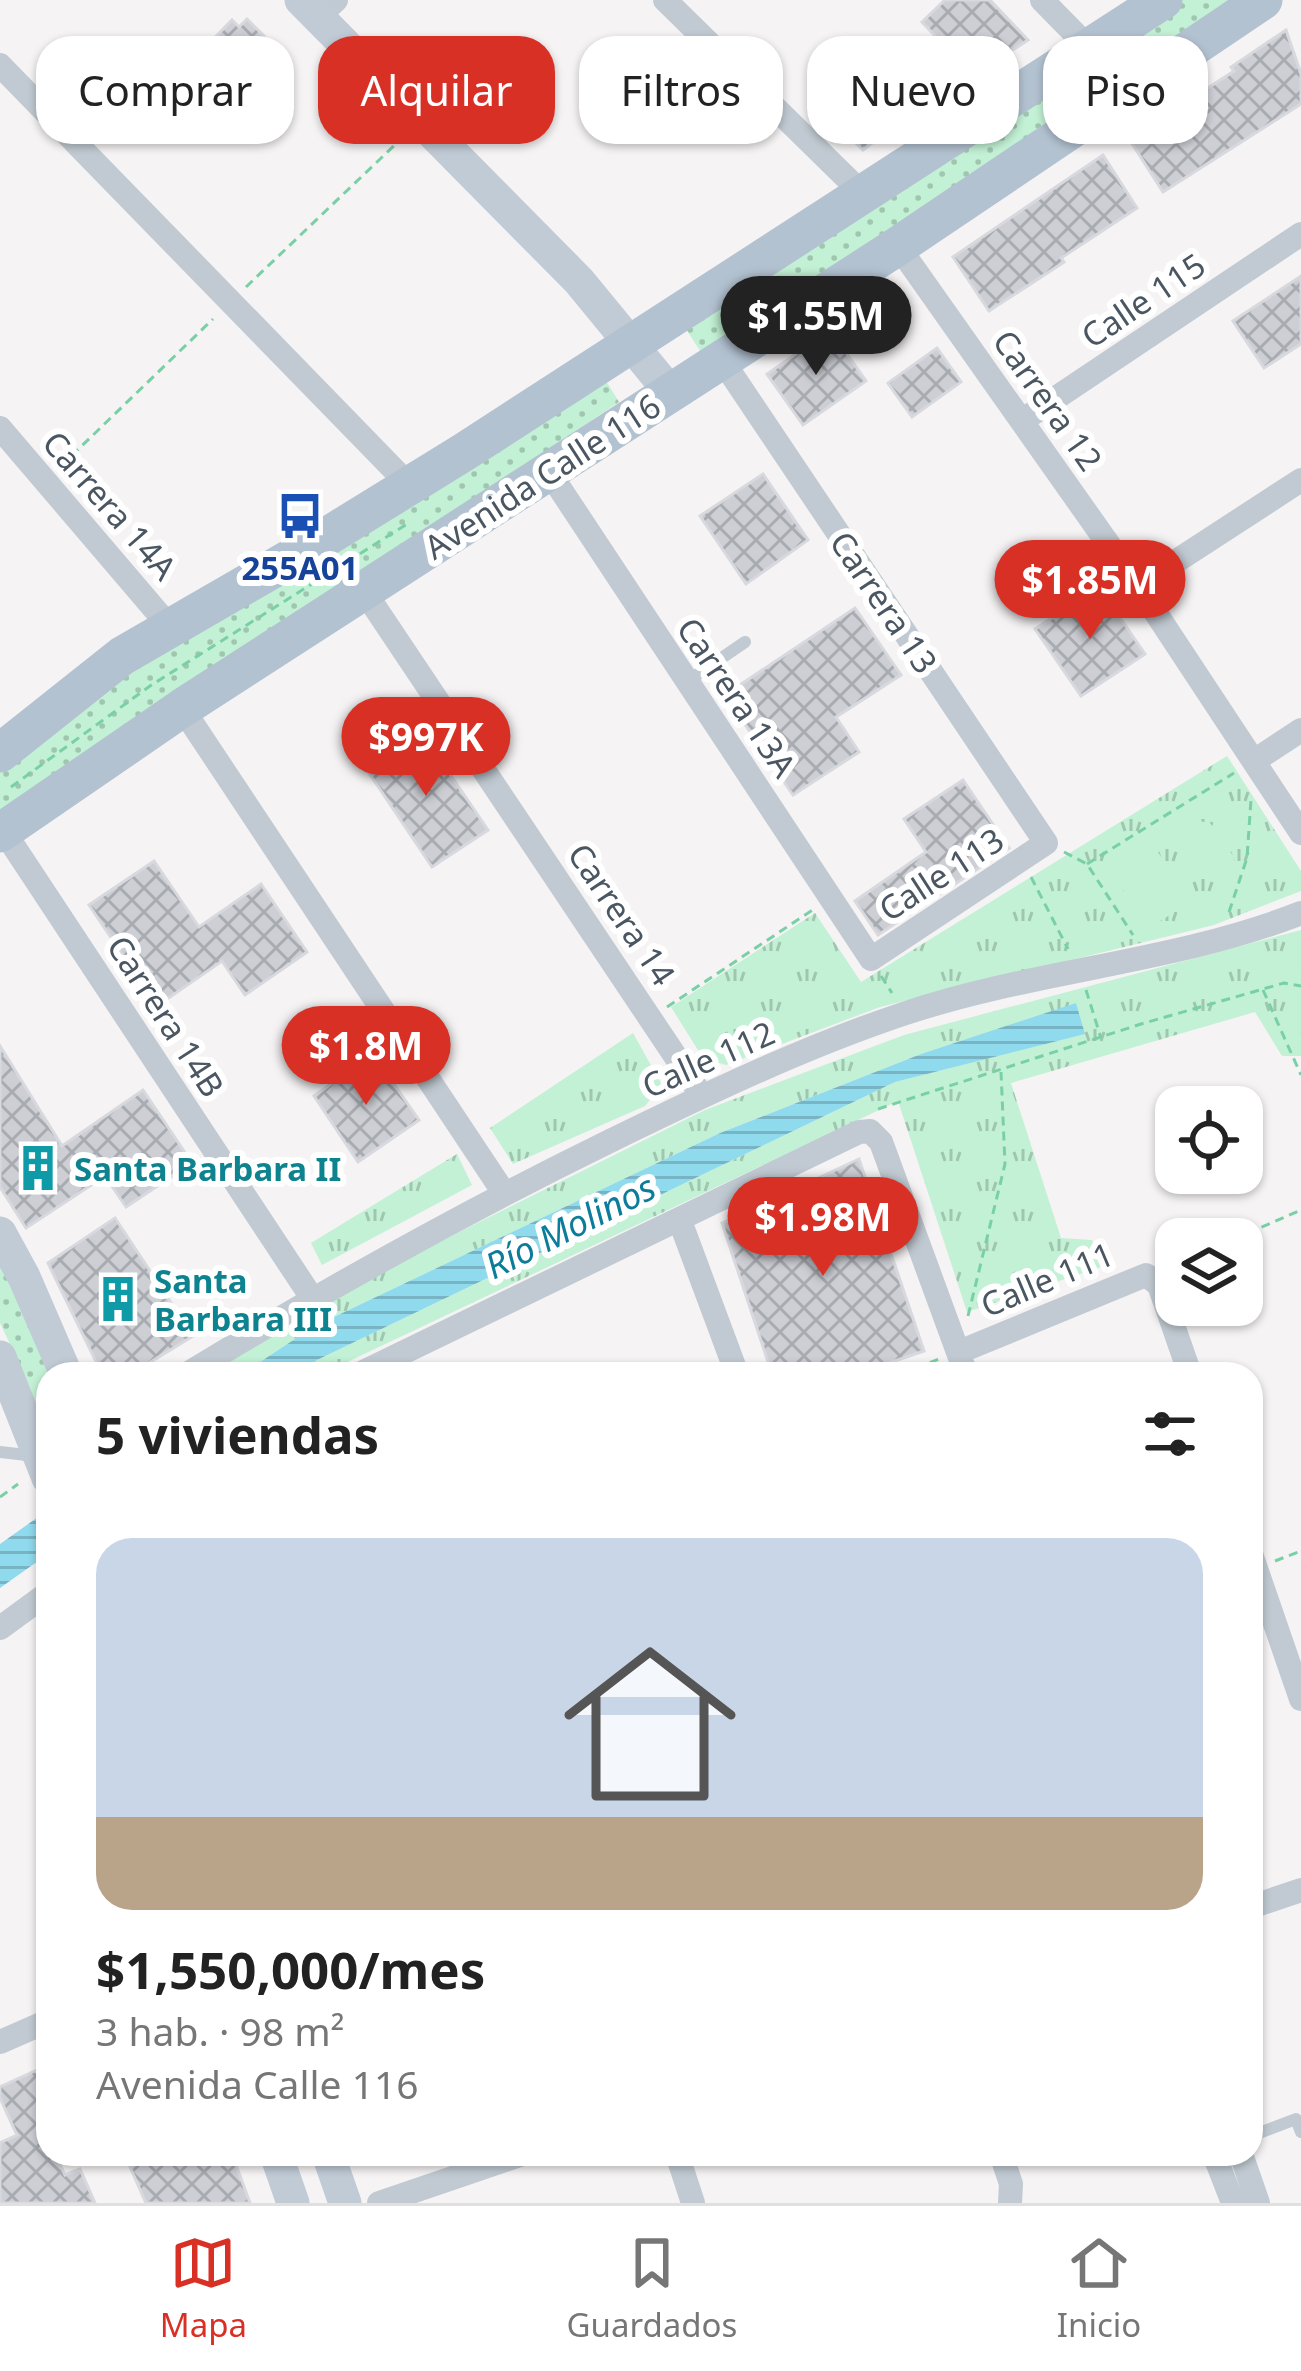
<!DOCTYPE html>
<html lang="es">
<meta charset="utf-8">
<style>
:root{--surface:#fff;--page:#f6f6f6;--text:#222;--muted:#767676;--line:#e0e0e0;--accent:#d93025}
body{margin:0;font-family:"Noto Sans",sans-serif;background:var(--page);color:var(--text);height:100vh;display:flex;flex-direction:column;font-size:45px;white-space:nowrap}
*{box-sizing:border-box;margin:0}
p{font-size:39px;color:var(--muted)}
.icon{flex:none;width:66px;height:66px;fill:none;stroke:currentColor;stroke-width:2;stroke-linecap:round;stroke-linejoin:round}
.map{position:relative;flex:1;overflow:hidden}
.side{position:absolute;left:36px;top:1362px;width:1227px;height:804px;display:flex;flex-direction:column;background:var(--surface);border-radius:36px;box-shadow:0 3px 9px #0004}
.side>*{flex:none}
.guide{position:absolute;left:36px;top:36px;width:1230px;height:108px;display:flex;gap:24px}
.controls{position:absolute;left:1155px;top:1086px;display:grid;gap:24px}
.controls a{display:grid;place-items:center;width:108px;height:108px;border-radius:24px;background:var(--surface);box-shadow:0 3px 9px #0004;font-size:60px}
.price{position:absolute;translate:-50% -102px;padding:0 27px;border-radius:42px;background:var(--accent);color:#fff;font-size:39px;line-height:78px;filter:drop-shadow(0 3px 6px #0008)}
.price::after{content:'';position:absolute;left:50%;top:72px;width:36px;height:27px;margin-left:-18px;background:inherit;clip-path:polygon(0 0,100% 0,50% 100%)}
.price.current{background:#222;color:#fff}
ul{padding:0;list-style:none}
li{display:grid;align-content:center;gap:24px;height:636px;padding:0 60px}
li+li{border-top:3px solid var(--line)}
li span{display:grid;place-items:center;height:372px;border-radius:36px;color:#555}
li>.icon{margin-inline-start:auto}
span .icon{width:216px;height:216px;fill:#fffc;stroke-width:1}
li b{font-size:51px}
h2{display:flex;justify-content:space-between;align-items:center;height:144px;padding:0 60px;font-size:51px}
.tag{padding:0 42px;border-radius:36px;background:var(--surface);box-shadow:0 3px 9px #0004;font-size:42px;line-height:108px}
.tag.current{background:var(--accent);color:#fff}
.dock{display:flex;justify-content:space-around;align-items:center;height:168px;border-top:3px solid var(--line);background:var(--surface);font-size:33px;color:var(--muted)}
.dock a{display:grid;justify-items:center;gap:6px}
.dock .current{color:var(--accent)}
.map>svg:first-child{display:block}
</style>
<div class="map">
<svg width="1301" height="2203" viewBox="0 0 1301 2203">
<defs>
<pattern id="grass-dots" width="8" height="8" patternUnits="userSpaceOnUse" patternTransform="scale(3)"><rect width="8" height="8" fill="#c3f1d5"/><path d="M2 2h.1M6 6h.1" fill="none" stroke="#a0c6b0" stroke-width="1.8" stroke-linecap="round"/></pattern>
<pattern id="park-tufts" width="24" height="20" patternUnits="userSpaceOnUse" patternTransform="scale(3)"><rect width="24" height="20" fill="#c3f1d5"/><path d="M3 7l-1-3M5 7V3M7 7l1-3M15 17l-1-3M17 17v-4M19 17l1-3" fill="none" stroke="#a0c6b0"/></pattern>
<pattern id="water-rules" width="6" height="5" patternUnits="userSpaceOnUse" patternTransform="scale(3)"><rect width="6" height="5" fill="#90daee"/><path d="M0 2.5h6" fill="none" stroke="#78b4c4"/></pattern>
<pattern id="building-cross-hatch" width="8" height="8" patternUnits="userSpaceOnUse" patternTransform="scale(3)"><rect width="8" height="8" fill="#cdcfd5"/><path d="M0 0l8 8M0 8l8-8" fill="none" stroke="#a8abb0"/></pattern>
</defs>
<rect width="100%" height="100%" fill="#f5f3f3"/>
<!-- grass -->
<path fill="url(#grass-dots)" d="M1182,0H1247L704,357L684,326Z
M603,376L619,402L0,818V769L122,670Z
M0,1264L53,1374H48V1440L26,1378L0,1323Z"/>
<!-- park -->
<path fill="url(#park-tufts)" d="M1227,756L1301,871V891L1214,925L880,1007L726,1065L703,1058L671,1007L815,913L861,982Z
M1301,930V1056H1282L1255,1012L1011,1083L1061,1238L1092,1240L1104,1266L967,1312L898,1101L322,1374H297L317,1360L895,1082L1084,1034L1076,1004L921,1054L720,1133L313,1327L242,1374H204L302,1310L705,1110L904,1035Z
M633,1033L662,1085L645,1106L513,1164L490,1128Z
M457,1154L472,1185L322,1265L311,1243Z"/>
<!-- garden -->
<path fill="#c3f1d5" d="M1193,820L1210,823L1234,857L1233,869L1226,877L1203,878L1179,845L1182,828Z
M1151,841L1190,902L1148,929L1109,868Z"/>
<!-- water -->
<path fill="url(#water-rules)" d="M1076,1003L1085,1034L895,1082L317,1360L297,1374H242L313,1327L720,1133L921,1054Z
M48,1510V1554L0,1588V1544Z"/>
<!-- building -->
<path fill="url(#building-cross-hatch)" stroke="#d7d9de" stroke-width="3" d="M945,0H990L1028,40L973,76L922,22Z
M247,19L264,36L211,90L187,66L232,20L239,27Z
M1286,30L1301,74V104L1163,192L1129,139L1234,71L1231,67Z
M895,45L938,92L863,150L826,114Z
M1103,155L1137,208L1061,258L1064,262L989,311L953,257Z
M1301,276V344L1264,368L1233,321Z
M830,330L866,381L803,425L767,374Z
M937,348L961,382L912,417L888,383Z
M763,474L808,540L746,584L700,516Z
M1099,587L1145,654L1081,696L1035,629Z
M855,608L901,675L836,717L859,752L793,795L725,695Z
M420,730L488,830L432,867L365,767Z
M963,780L1009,848L878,935L855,901L926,852L904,819Z
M154,861L199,927L261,884L307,952L245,995L222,961L157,1006L89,905Z
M0,1046L62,1146L143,1090L192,1163L126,1207L105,1176L26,1228L0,1187Z
M373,1054L419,1120L358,1162L314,1096Z
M859,1159L924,1351L857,1374H772L722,1223Z
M115,1218L193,1336L131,1374H102L48,1263Z
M48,2065V2154H55L65,2175L80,2169L95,2203H0V2143L17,2135L0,2098V2087Z
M132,2154H232L250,2203H146L130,2167L136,2164Z"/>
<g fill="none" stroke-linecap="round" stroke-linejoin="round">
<!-- path -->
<path stroke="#7ad0a6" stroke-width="3" stroke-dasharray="9 6" stroke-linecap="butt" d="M246,287L400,140
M61,466L213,319
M11,787L150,686L407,524
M1064,852L1087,864L1133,935
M1087,864L1234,773
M1031,877L1068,949
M1229,912L1247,858L1251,799
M881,976L892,993
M1086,990L1101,1038
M1263,990L1301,1075
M667,1007L814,909
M878,1109L1141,1024L1284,983L1301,986
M1234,1239L1301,1210
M968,1316L1005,1164L1001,1072
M325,1374L339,1367
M902,1374L939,1359
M0,1497L18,1484
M1275,1561L1301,1551"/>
<!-- lane -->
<path stroke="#c1cad2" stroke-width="12" d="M688,681L745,642
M0,1452L35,1456
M1251,2136L1296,2119L1301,2132"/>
<!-- street -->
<path stroke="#c1cad2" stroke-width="24" d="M665,0L865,196
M1042,0L1090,49
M318,17L336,0
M0,65L410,486
M898,246L1138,586L1301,833
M1023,420L1301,234
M0,428L169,626
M549,472L871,959L1046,843L722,360
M1138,586L1301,480
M364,591L702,1096
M182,708L504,1193
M1254,761L1301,730
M3,830L312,1298
M680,1221L737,1374
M959,1352L1146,1275L1159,1285L1190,1374
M187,1374C325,1290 465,1212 610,1141C706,1094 802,1048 903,1014C1033,970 1174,963 1301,913
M359,1374L859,1132L870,1131L881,1142L966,1374
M1251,1554L1301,1699
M0,1628L48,1593
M1251,1907L1301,1890
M0,2042L48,2021
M677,2154L693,2203
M1001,2154L1011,2184L1010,2203
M1214,2154L1233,2203
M1241,2154L1258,2203
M379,2203L523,2154"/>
<!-- secondary -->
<path stroke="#c1cbd6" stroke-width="33" d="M301,0L579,281L671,393
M0,1233L24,1277L66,1374
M0,1357L48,1478
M276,2154L293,2203
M328,2154L345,2203"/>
<!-- primary -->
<path stroke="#b3c2d1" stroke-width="39" d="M0,753L122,656L302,552L464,452L1163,0
M0,833L182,708L898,246L1263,0"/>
</g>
<!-- icons -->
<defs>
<symbol id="bus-bare" viewBox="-9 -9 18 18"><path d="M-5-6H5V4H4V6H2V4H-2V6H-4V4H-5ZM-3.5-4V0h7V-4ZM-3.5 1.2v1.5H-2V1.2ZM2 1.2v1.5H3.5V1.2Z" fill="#1a4fb4" stroke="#fff" stroke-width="2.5" paint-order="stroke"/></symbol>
<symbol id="building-bare" viewBox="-9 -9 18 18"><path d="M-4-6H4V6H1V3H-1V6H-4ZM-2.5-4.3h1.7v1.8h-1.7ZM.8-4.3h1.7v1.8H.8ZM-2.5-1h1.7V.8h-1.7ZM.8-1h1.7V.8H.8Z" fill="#0f9aa8" stroke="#fff" stroke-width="2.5" paint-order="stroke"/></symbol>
</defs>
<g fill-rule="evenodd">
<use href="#bus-bare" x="267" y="483" width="66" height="66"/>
<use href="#building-bare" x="5" y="1135" width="66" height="66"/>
<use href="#building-bare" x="85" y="1266" width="66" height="66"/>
</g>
<g text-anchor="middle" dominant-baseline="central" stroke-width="12" stroke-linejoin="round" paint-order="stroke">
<!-- street labels -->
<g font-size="33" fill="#4a5661" stroke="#fff">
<text transform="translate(1143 300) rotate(-34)">Calle 115</text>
<text transform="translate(1048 400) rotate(55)">Carrera 12</text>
<text transform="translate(542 476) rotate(-33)">Avenida Calle 116</text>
<text transform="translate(110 505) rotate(49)">Carrera 14A</text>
<text transform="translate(884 602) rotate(56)">Carrera 13</text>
<text transform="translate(737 697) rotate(56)">Carrera 13A</text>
<text transform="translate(941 874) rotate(-33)">Calle 113</text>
<text transform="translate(622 914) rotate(56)">Carrera 14</text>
<text transform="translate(166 1016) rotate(57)">Carrera 14B</text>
<text transform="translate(708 1059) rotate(-24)">Calle 112</text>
<text transform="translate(1047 1279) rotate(-23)">Calle 111</text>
</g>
<!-- transit labels -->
<g font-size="33" font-weight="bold" fill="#164399" stroke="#fff">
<text x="300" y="567">255A01</text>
</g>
<!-- culture labels -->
<g font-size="33" font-weight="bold" fill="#0d838f" stroke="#fff" text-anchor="start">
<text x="74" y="1168">Santa Barbara II</text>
<text x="154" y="1280">Santa<tspan x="154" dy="38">Barbara III</tspan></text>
</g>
<!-- water labels -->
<g font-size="36" font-style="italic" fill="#0c7c9b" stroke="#fff">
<text transform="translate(570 1226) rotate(-27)">Río Molinos</text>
</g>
</g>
</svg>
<div class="controls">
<a><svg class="icon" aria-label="locate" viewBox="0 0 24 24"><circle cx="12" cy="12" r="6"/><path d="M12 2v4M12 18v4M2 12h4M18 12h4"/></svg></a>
<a><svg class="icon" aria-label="layers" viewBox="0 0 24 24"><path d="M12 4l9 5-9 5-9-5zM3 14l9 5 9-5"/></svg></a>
</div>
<b class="price current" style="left:816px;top:378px">$1.55M</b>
<b class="price" style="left:1090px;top:642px">$1.85M</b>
<b class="price" style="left:426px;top:799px">$997K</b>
<b class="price" style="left:366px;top:1108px">$1.8M</b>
<b class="price" style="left:823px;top:1279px">$1.98M</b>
<div class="guide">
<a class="tag">Comprar</a>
<a class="tag current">Alquilar</a>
<a class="tag">Filtros</a>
<a class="tag">Nuevo</a>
<a class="tag">Piso</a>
</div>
<section class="side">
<h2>5 viviendas<svg class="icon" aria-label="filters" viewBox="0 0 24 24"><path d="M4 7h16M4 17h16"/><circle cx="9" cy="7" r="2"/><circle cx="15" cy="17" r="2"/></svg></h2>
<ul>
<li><span style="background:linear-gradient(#c9d6e8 75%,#b9a48a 0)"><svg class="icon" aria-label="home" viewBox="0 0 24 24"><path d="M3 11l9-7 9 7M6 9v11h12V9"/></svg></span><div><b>$1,550,000/mes</b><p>3 hab. · 98 m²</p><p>Avenida Calle 116</p></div></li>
</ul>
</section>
</div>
<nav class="dock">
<a class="current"><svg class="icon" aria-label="map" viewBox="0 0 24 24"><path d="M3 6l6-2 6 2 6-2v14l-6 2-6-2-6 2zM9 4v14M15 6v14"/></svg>Mapa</a>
<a><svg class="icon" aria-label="saved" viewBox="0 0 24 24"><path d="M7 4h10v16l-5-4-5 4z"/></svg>Guardados</a>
<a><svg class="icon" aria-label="home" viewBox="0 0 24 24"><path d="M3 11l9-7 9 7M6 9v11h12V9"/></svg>Inicio</a>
</nav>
